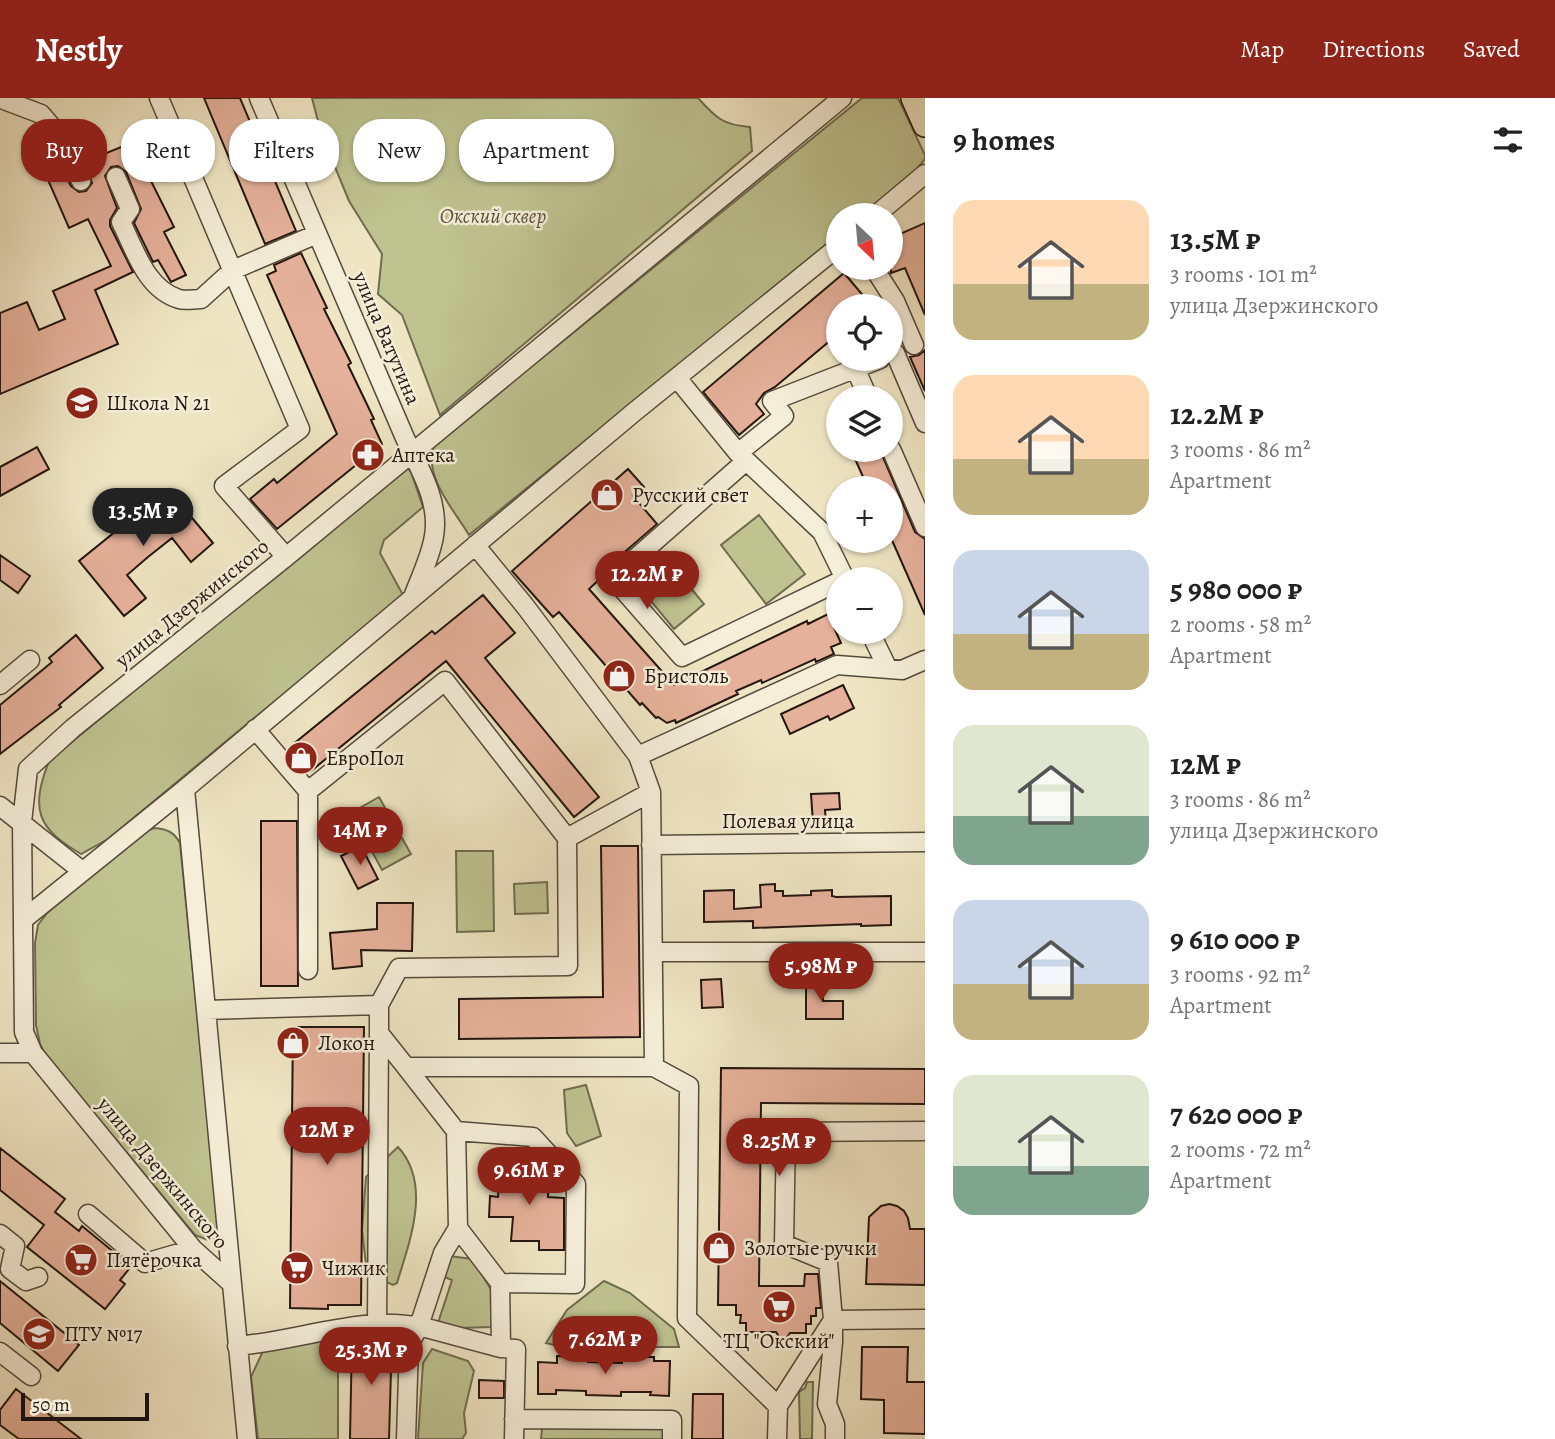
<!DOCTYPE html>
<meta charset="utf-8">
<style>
:root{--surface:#fff;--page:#f6f6f6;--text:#222;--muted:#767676;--accent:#8f2418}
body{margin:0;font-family:Alegreya,serif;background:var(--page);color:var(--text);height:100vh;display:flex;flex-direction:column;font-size:26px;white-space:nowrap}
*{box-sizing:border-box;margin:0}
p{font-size:23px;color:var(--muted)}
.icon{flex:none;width:38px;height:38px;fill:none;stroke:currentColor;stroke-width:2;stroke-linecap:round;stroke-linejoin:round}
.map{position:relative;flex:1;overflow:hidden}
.panel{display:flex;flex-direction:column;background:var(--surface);width:630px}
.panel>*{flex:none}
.guide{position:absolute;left:21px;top:21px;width:665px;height:63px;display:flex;gap:14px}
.needle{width:46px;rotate:154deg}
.tools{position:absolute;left:826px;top:105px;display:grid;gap:14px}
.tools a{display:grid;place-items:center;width:77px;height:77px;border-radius:50%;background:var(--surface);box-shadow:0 2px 5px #0004;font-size:35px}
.scale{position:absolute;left:21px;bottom:18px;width:128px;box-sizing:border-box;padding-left:7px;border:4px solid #23160f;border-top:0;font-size:19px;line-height:24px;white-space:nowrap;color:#23160f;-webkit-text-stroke:5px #f5eed8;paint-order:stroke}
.price{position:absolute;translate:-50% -60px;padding:0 16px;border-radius:24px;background:var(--accent);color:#fff;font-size:23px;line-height:46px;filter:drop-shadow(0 2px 4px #0008)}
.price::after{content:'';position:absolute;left:50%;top:42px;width:21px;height:16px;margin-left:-10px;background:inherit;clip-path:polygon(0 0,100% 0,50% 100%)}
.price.current{background:#222;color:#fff}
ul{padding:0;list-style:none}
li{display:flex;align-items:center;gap:21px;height:175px;padding:0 28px}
li span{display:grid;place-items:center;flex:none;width:196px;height:140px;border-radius:21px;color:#555}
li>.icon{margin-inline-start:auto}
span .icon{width:84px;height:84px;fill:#fffc;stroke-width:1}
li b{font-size:30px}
h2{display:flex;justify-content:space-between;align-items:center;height:84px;padding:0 28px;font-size:30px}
.tag{padding:0 24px;border-radius:28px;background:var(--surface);box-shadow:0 2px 5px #0004;font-size:24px;line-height:63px}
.tag.current{background:var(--accent);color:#fff}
header{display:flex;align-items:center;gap:42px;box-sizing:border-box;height:98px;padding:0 35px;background:var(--accent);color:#fff}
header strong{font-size:33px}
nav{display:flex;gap:38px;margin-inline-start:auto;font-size:24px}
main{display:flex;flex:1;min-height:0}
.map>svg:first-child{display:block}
</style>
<header>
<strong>Nestly</strong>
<nav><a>Map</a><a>Directions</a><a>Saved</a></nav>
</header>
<main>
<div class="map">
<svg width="925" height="1341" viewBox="0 0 925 1341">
<rect width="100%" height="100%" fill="#efe5c3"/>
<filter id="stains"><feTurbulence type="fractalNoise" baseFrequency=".00286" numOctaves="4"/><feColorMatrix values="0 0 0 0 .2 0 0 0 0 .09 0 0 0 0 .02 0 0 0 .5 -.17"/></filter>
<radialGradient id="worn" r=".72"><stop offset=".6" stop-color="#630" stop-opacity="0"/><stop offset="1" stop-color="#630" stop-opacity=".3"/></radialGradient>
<!-- green -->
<path fill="#bec390" stroke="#706c50" stroke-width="2" d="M312,0H698C716,20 723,27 750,29L752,53L440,317L402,217L378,196L382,156L349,103L321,35Z
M862,0H898L925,57V61L911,78L863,117H838V138L469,437C454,412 423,378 434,348Z
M406,368L411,374L423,409L384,442L380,455L403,497L108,741L81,756C37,730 30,712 49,663Z
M759,417L805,476L766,506L721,447Z
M671,466L704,506L674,531L641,491Z
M379,699L411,756L382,772L351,715Z
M154,730C167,731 174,734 180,745L219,1132L216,1139L210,1143L195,1137L46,958L40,946L36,927L35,845L38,827L47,815L144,734Z
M456,753H493L494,833L457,834Z
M547,784L548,815L515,816L514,786Z
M586,987L601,1038L576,1048L567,1035L564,992Z
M398,1049C432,1086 410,1142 397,1185L393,1187L367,1176L362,1132L366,1079Z
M449,1158L472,1161L492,1193L493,1227L491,1229L459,1230L441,1226L439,1222L452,1182L442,1178Z
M604,1183L630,1195L674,1231L679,1249H563L546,1245L567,1212Z
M318,1238L335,1240L338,1257V1341H258L251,1279L263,1253Z
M432,1251L468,1263L474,1273L464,1315L466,1335L462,1341H418L423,1265Z
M807,1284H813L812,1341H800L799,1294L805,1290Z
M546,1327L668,1329L667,1341H541L542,1331Z"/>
<!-- building -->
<path fill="#e6b19b" stroke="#23160f" stroke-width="2" d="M204,0H240L296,133L265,146Z
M44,37L49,43L71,88L79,94L86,93L92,85L84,64L131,45L143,75L146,73L174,129L164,134L186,177L171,184L158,162L153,164L134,125L141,111L126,74L118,68L111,69L105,78L117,110L110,122V128L133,174L95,192L118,246L0,296V215L27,204L39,232L65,221L53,193L111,168L88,121L69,130L31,43Z
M925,125V217L905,170L891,175V140Z
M301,155L327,210L324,211L351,265L348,267L374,321L371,322L382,346L277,431L250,401L274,381L277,385L337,336L267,177L276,173L274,167Z
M844,175L872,208H838V236L775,289L764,295L756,306L764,316L739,337L703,294Z
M925,252V293L910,259L919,257Z
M37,349L49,371L0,398V369Z
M851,352H880L915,434L925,441V517L891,440V390H868Z
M628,371L644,389L633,398L657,426L605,471L602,479L589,491L674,587L807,523L808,526L828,516L841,545L831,549L834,556L816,564L815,561L762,585L761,582L736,593L738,596L676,625L675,622L667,625L658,619L656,620L642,605L640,607L559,514L553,519L512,473Z
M168,391L213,445L191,464L172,440L148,459L127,477L146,500L124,518L79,463Z
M0,457L30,478L18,495L0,482Z
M483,497L515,535L485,560L599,699L574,719L446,563L311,673L291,648L432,533L435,536Z
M76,537L103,570L59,607L61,609L0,656V607L52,564L49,560Z
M843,587L854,610L830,622L828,618L790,636L781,616Z
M839,695L840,711L825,712L826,725H813L811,696Z
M261,723H297L298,888H261Z
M361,748L378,781L358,791L341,758Z
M601,748H638L640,939L459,941V901L603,899Z
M775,786V793H783V798L811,797V793L832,792V798L836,799L891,798V827L861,828V826L753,830V823L704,824V793L734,792V811L761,809L760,787Z
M377,805H413L412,853L361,852L362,868L333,871L330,835L377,831Z
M721,881L723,909L702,910L701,882Z
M806,881H823V903H843V921H806Z
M293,929H364L361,1207H328V1211L290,1210Z
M721,970L925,971V1006L761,1005L759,1188H804L805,1176H818L821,1210H816V1218H811V1226H806V1235H790L783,1245L776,1234H746V1225H740L741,1217H736V1207H718Z
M0,1050L65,1101L55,1114L79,1133L82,1128L121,1160L118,1163L129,1171L120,1182L125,1186L105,1211L27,1149L44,1127L0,1092Z
M500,1065H526V1074L549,1075L548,1099L564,1100V1152H539V1143H511L513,1119H489L490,1098L498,1099Z
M889,1106L897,1108L904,1113L908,1120L910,1131H925V1187L866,1186L869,1119L881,1108Z
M0,1183L79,1247L58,1273L0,1225Z
M377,1237H392L389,1341H350L352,1240Z
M862,1249H908L907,1284H925V1336L884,1335V1302L861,1301Z
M557,1258L588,1259V1264L622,1265V1259H654V1263H670L669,1298L650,1297L651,1294H621V1298L586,1297V1293L556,1292V1296H538V1264L557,1265Z
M479,1282L504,1283V1300H479Z
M16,1291L81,1341H19L0,1327V1312Z
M693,1296H723V1341H692Z"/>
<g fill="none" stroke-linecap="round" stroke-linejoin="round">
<defs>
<path id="minor" d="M159,0L300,331L224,388L286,459
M259,0L405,340C419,370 440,403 434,438C431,458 420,480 413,499
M4,2L41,16L59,37L81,83
M116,79L130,111L121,124C135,152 146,191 179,201C185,203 194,201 201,201L233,172L317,136
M876,117L925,76
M874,170L895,203L914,247
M895,255L925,325
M855,270L868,299
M677,280L738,355L784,318L772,303L880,261
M891,351L925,429
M738,355L822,434L845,481
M746,363L613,480L682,559L838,484
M870,534L888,571
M0,587L30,562
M255,631L308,693V872
M638,658L837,567L902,572L925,562
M308,693L445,583L567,740L568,868L399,870L379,907
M0,708L82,773
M567,740L651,694
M651,747L925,744
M24,821L185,691
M653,854H925
M206,912L379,907V935L406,969H654L651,694L638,658L525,508L475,447
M0,955H33
M406,969L456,1033L458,1130L500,1185L575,1186L576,1086L533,1039L456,1033
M654,969L689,988L687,1220L778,1308L777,1341
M88,1116L145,1165L193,1151
M0,1136L15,1148L10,1171L26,1183L38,1179
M500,1185L501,1250
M232,1186L185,691L633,315L838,149
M377,1226L379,935
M237,1248C284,1244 329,1229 376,1226C390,1225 405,1227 419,1228L443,1155L458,1130
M0,1254L31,1278
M778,1308L833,1222L828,1164L784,1146L786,1034L925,1033
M514,1321L672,1322V1341
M247,1341L232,1186L193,1151L33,955L24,934L22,724L28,671L73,630L286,459L842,0
M406,1341L409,1247L419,1228L501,1250L516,1251L514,1341
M835,1341V1326L827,1306L833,1244V1222L925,1221"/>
<path id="major" d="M913,0L925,27"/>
</defs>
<!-- minor casing -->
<use href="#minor" stroke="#564a3c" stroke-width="21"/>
<!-- major casing -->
<use href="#major" stroke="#23160f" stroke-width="26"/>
<!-- minor -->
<use href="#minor" stroke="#f5eed8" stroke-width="18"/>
<!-- major -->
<use href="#major" stroke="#efe5c3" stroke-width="23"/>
</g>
<!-- icons -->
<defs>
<symbol id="school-disc" viewBox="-11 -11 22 22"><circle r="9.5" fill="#8f2418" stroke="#f5eed8"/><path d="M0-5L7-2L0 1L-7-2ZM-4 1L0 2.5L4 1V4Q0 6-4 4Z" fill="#fff"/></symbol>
<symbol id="pharmacy-disc" viewBox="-11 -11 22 22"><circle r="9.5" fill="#8f2418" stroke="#f5eed8"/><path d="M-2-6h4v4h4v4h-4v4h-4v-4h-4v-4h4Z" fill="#fff"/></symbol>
<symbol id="shop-disc" viewBox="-11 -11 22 22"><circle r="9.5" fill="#8f2418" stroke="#f5eed8"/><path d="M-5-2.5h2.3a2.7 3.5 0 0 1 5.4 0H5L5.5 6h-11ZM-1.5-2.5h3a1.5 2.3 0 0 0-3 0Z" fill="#fff"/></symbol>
<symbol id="supermarket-disc" viewBox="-11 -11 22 22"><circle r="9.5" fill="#8f2418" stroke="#f5eed8"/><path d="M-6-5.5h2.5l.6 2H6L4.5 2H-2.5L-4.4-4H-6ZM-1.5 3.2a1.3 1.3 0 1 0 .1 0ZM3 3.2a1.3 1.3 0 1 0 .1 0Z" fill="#fff"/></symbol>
<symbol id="university-disc" viewBox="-11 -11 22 22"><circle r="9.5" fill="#8f2418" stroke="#f5eed8"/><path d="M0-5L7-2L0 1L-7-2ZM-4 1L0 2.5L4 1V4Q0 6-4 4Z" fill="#fff"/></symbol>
</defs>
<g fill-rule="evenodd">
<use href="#school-disc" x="63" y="286" width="38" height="38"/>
<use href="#pharmacy-disc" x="349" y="338" width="38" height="38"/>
<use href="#shop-disc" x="588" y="378" width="38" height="38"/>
<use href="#shop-disc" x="600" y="559" width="38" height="38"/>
<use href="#shop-disc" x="282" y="641" width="38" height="38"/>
<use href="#shop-disc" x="274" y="926" width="38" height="38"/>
<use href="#shop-disc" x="700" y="1131" width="38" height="38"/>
<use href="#supermarket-disc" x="62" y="1143" width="38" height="38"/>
<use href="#supermarket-disc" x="278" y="1151" width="38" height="38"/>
<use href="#supermarket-disc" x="760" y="1190" width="38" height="38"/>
<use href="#university-disc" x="20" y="1217" width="38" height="38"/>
</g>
<g text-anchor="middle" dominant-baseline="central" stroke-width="5" stroke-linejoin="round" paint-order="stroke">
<!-- park labels -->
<g font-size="21" font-style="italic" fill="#59533c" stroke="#f5eed8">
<text x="493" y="118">Окский сквер</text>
</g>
<!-- street labels -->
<g font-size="21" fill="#23160f" stroke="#f5eed8">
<text transform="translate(387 240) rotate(67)">улица Ватутина</text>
<text transform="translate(192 505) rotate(-39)">улица Дзержинского</text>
<text x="788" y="723">Полевая улица</text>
<text transform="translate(163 1075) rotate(50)">улица Дзержинского</text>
</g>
<!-- poi labels -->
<g font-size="21" fill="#23160f" stroke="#f5eed8" text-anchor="start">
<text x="106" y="305">Школа N 21</text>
<text x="392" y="357">Аптека</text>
<text x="632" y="397">Русский свет</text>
<text x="644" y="578">Бристоль</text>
<text x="326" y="660">ЕвроПол</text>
<text x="318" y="945">Локон</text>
<text x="744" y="1150">Золотые ручки</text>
<text x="106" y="1162">Пятёрочка</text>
<text x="322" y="1170">Чижик</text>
<text x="64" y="1236">ПТУ №17</text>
<text x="779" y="1243" text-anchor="middle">ТЦ "Окский"</text>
</g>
</g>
<rect width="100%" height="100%" filter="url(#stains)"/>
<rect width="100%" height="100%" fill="url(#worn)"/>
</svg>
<div class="tools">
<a><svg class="needle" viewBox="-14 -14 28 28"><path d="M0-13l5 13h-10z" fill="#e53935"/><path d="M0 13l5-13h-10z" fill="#767676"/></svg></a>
<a><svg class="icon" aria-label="locate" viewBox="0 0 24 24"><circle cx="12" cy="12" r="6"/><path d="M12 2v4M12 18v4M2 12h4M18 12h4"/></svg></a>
<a><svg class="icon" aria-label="layers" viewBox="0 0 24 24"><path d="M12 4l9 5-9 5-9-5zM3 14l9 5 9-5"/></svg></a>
<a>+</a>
<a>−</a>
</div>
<div class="scale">50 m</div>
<b class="price current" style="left:143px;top:450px">13.5M ₽</b>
<b class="price" style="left:647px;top:513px">12.2M ₽</b>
<b class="price" style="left:360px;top:769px">14M ₽</b>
<b class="price" style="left:821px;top:905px">5.98M ₽</b>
<b class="price" style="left:327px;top:1069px">12M ₽</b>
<b class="price" style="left:779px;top:1080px">8.25M ₽</b>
<b class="price" style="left:529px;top:1109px">9.61M ₽</b>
<b class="price" style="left:605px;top:1278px">7.62M ₽</b>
<b class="price" style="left:371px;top:1289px">25.3M ₽</b>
<div class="guide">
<a class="tag current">Buy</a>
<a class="tag">Rent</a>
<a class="tag">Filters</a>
<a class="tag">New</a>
<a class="tag">Apartment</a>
</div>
</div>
<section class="panel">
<h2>9 homes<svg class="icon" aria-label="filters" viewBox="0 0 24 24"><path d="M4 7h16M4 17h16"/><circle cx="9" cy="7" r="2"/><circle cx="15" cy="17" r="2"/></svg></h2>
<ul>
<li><span style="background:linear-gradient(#ffd9b3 60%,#c2b280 0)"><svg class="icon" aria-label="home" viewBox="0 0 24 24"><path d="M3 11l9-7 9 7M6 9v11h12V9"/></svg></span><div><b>13.5M ₽</b><p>3 rooms · 101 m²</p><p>улица Дзержинского</p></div></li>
<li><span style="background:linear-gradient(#ffd9b3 60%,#c2b280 0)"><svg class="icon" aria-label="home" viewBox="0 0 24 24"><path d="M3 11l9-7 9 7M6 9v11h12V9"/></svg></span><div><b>12.2M ₽</b><p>3 rooms · 86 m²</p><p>Apartment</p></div></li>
<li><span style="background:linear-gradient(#c9d6e8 60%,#c2b280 0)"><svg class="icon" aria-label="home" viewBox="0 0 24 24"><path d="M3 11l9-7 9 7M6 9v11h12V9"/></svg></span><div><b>5 980 000 ₽</b><p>2 rooms · 58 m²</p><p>Apartment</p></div></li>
<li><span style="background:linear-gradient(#dfe7d0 65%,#7fa58c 0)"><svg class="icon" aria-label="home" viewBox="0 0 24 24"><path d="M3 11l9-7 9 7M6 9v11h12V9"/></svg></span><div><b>12M ₽</b><p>3 rooms · 86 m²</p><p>улица Дзержинского</p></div></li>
<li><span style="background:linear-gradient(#c9d6e8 60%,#c2b280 0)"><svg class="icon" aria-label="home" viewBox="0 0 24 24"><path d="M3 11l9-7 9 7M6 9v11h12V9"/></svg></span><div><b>9 610 000 ₽</b><p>3 rooms · 92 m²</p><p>Apartment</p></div></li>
<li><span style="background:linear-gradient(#dfe7d0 65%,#7fa58c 0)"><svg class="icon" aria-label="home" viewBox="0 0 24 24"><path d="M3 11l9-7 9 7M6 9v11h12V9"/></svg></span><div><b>7 620 000 ₽</b><p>2 rooms · 72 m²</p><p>Apartment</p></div></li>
</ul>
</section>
</main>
